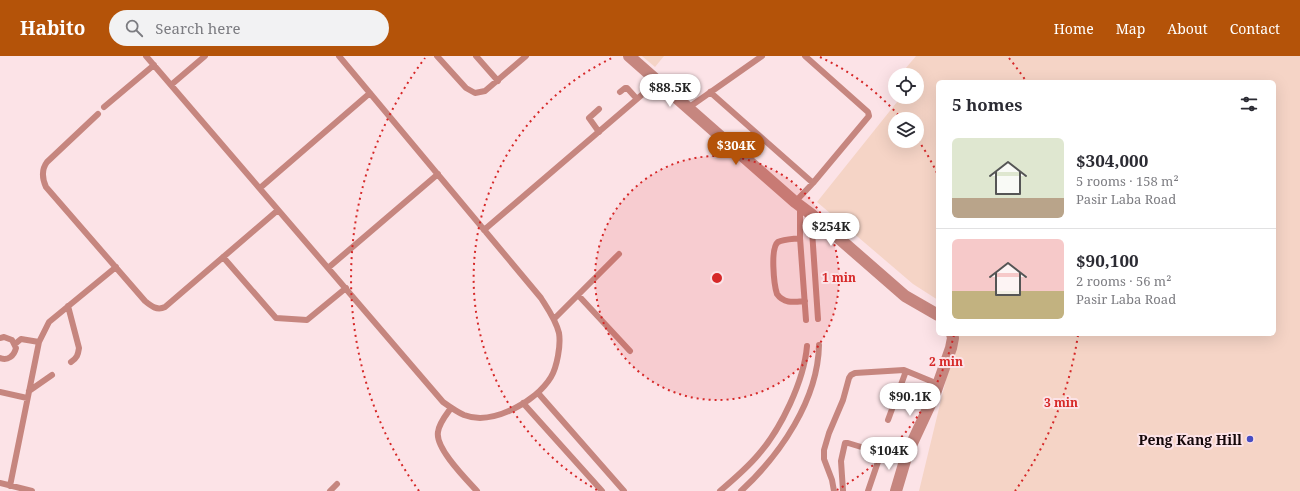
<!DOCTYPE html>
<meta charset="utf-8">
<style>
:root{--surface:#fff;--page:#f2f2f3;--text:#2b2b33;--muted:#7c7c81;--line:#e1e1e2;--accent:#b45309}
body{margin:0;font-family:"Noto Serif",serif;background:var(--page);color:var(--text);height:100vh;display:flex;flex-direction:column;font-size:15px;white-space:nowrap}
*{box-sizing:border-box;margin:0}
p{font-size:13px;color:var(--muted)}
.icon{flex:none;width:22px;height:22px;fill:none;stroke:currentColor;stroke-width:2;stroke-linecap:round;stroke-linejoin:round}
.map{position:relative;flex:1;overflow:hidden}
.sheet{position:absolute;left:936px;top:24px;width:340px;height:256px;display:flex;flex-direction:column;background:var(--surface);border-radius:6px;box-shadow:0 4px 16px #0002}
.sheet>*{flex:none}
.controls{position:absolute;left:888px;top:12px;display:grid;gap:8px}
.controls a{display:grid;place-items:center;width:36px;height:36px;border-radius:50%;background:var(--surface);box-shadow:0 4px 16px #0002;font-size:20px}
.price{position:absolute;translate:-50% -34px;padding:0 9px;border-radius:14px;background:#fff;color:#222;font-size:13px;line-height:26px;filter:drop-shadow(0 1px 2px #0008)}
.price::after{content:'';position:absolute;left:50%;top:24px;width:12px;height:9px;margin-left:-6px;background:inherit;clip-path:polygon(0 0,100% 0,50% 100%)}
.price.selected{background:var(--accent);color:#fff}
ul{padding:0;list-style:none}
li{display:flex;align-items:center;gap:12px;height:100px;padding:0 16px}
li+li{border-top:1px solid var(--line)}
li span{display:grid;place-items:center;flex:none;width:112px;height:80px;border-radius:6px;color:#555}
li>.icon{margin-inline-start:auto}
span .icon{width:48px;height:48px;fill:#fffc;stroke-width:1}
li b{font-size:17px}
h2{display:flex;justify-content:space-between;align-items:center;height:48px;padding:0 16px;font-size:17px}
header{display:flex;align-items:center;gap:24px;box-sizing:border-box;height:56px;padding:0 20px;background:var(--accent);color:#fff}
header strong{font-size:19px}
nav{display:flex;gap:22px;margin-inline-start:auto;font-size:14px}
.search{width:280px;height:36px;background:var(--page);display:flex;align-items:center;gap:10px;box-sizing:border-box;padding:0 14px;border-radius:22px;color:var(--muted);font-size:15px}
.map>svg:first-child{display:block}
</style>
<header>
<strong>Habito</strong>
<div class="search"><svg class="icon" aria-label="search" viewBox="0 0 24 24"><circle cx="10" cy="10" r="6"/><path d="M15 15l6 6"/></svg>Search here</div>
<nav><a>Home</a><a>Map</a><a>About</a><a>Contact</a></nav>
</header>
<div class="map">
<svg width="1300" height="435" viewBox="0 0 1300 435">
<rect width="100%" height="100%" fill="#fce3e7"/>
<!-- green -->
<path fill="#f5d4c6" fill-rule="evenodd" d="M642,0H664L655,11Z
M916,0H1300V435H919L957,278H1274V26H938V244L913,228L817,146L901,41H917V19H900ZM895,63H917V85H895Z"/>
<g fill="none" stroke-linecap="round" stroke-linejoin="round">
<!-- lane -->
<path stroke="#c6867f" stroke-width="6" d="M146,0L443,346C450,351 457,356 464,359C492,370 536,346 551,321C557,311 561,289 559,277C556,264 548,253 541,242L339,0
M437,0L466,32L475,37L485,35L526,0
M476,0L498,25
M171,29L205,0
M620,36L625,32H627L637,43
M710,36L813,127
M104,51L154,9
M688,52L762,0
M98,58L47,106C41,114 42,122 46,131L145,245C151,250 157,255 165,251L278,154
M599,76L589,62L599,53
M260,132L370,37
M795,146L813,127L869,60L868,56L805,0
M800,150V182L806,264
M811,160L818,263
M484,174L658,25
M800,182C793,183 784,183 778,186C770,192 774,229 777,238C784,248 794,246 805,245
M223,201L276,262L307,264L346,232
M328,212L438,118
M578,239L630,295
M68,250L79,292C78,299 77,302 71,306
M554,263L619,198
M0,282L4,281L12,284L16,292C14,300 8,305 0,302
M15,288L21,283L39,286
M29,335L52,319
M0,336L27,342
M538,337L624,435
M523,347L602,435
M451,352C446,359 439,367 438,376C435,392 466,423 477,435
M888,364L906,315
M0,427L32,435
M10,430L39,286L49,266L116,211
M330,435L337,428
M720,435C733,424 747,412 758,399C781,373 804,325 807,290
M741,435C780,399 818,344 819,289
M834,435L832,424L824,403V394L829,377L843,344L849,322L851,319L855,317L904,314L938,328
M843,435L841,405L845,387H848L881,397L905,402
M868,435L881,397"/>
<!-- street -->
<path stroke="#c6867f" stroke-width="12" d="M629,0L795,146L811,158L905,240L938,259
M896,435L907,398L934,340L951,292L953,282L952,278"/>
</g>
<!-- distance rings -->
<circle cx="717" cy="222" r="122" fill="#d62828" fill-opacity=".12"/>
<g fill="none" stroke="#d62828" stroke-width="2" stroke-dasharray="2 4">
<circle cx="717" cy="222" r="122"/>
<path d="M954 279A244 244 0 0 1 837 434M597 434A244 244 0 0 1 614 1M820 1A244 244 0 0 1 901 62M918 84A244 244 0 0 1 937 117"/>
<path d="M1078 279A366 366 0 0 1 1015 435M419 435A366 366 0 0 1 425 2M1009 2A366 366 0 0 1 1026 25"/>
</g>
<!-- markers -->
<circle fill="#474dc2" stroke="#fce3e7" stroke-width="1.5" cx="1250" cy="383" r="4"/>
<g text-anchor="middle" dominant-baseline="central" stroke-width="4" stroke-linejoin="round" paint-order="stroke">
<!-- poi labels -->
<g font-size="14" font-weight="bold" fill="#15080a" stroke="#fce3e7" text-anchor="end">
<text x="1242" y="383">Peng Kang Hill</text>
</g>
</g>
<circle cx="717" cy="222" r="6" fill="#d62828" stroke="#fce3e7" stroke-width="2"/>
<g font-size="12" text-anchor="middle" font-weight="bold" fill="#d62828" stroke="#fce3e7" stroke-width="4" stroke-linejoin="round" paint-order="stroke">
<text x="839" y="226">1 min</text>
<text x="946" y="310">2 min</text>
<text x="1061" y="351">3 min</text>
</g>
</svg>
<div class="controls">
<a><svg class="icon" aria-label="locate" viewBox="0 0 24 24"><circle cx="12" cy="12" r="6"/><path d="M12 2v4M12 18v4M2 12h4M18 12h4"/></svg></a>
<a><svg class="icon" aria-label="layers" viewBox="0 0 24 24"><path d="M12 4l9 5-9 5-9-5zM3 14l9 5 9-5"/></svg></a>
</div>
<b class="price" style="left:670px;top:52px">$88.5K</b>
<b class="price selected" style="left:736px;top:110px">$304K</b>
<b class="price" style="left:831px;top:191px">$254K</b>
<b class="price" style="left:910px;top:361px">$90.1K</b>
<b class="price" style="left:889px;top:415px">$104K</b>
<section class="sheet">
<h2>5 homes<svg class="icon" aria-label="filters" viewBox="0 0 24 24"><path d="M4 7h16M4 17h16"/><circle cx="9" cy="7" r="2"/><circle cx="15" cy="17" r="2"/></svg></h2>
<ul>
<li><span style="background:linear-gradient(#dfe7d0 75%,#b9a48a 0)"><svg class="icon" aria-label="home" viewBox="0 0 24 24"><path d="M3 11l9-7 9 7M6 9v11h12V9"/></svg></span><div><b>$304,000</b><p>5 rooms · 158 m²</p><p>Pasir Laba Road</p></div></li>
<li><span style="background:linear-gradient(#f6c9c9 65%,#c2b280 0)"><svg class="icon" aria-label="home" viewBox="0 0 24 24"><path d="M3 11l9-7 9 7M6 9v11h12V9"/></svg></span><div><b>$90,100</b><p>2 rooms · 56 m²</p><p>Pasir Laba Road</p></div></li>
</ul>
</section>
</div>
